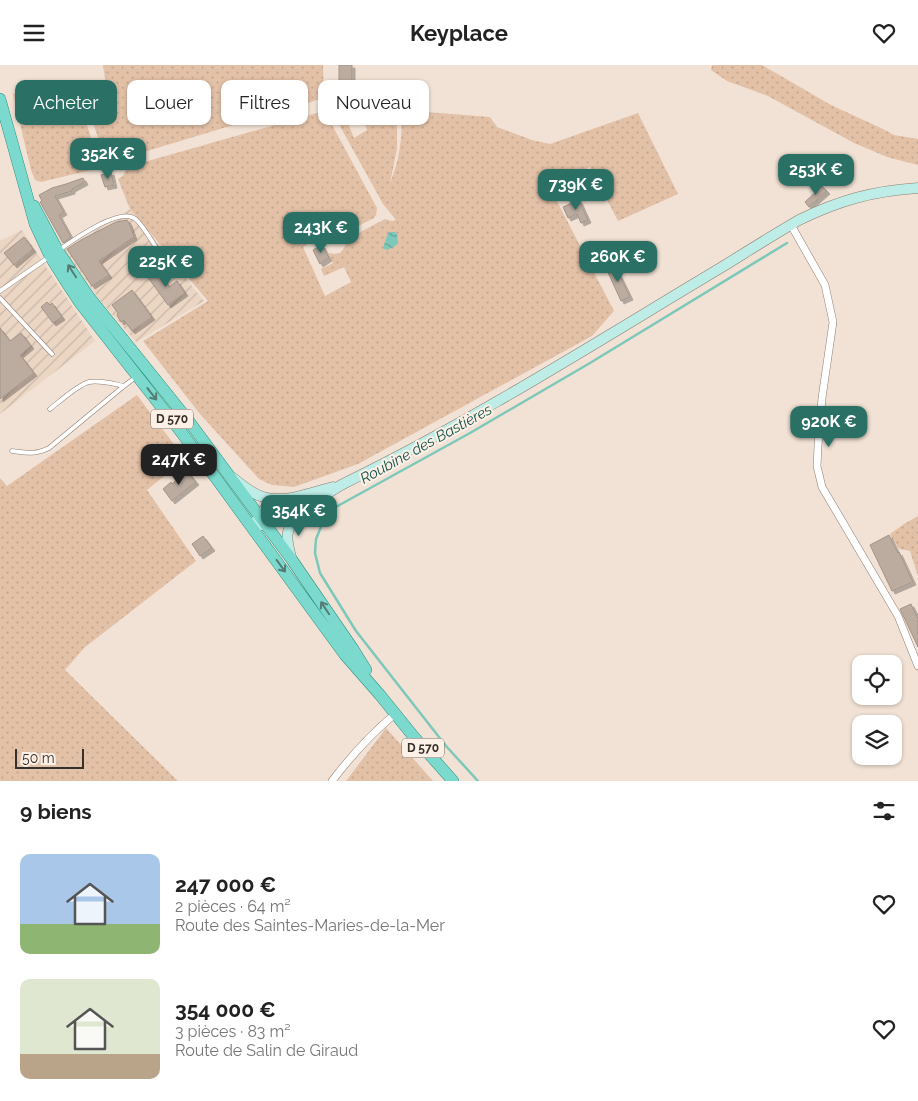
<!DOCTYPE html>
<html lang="fr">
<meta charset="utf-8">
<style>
:root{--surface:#fff;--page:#f2f2f2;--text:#222;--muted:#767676;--accent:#2a7065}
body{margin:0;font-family:Raleway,sans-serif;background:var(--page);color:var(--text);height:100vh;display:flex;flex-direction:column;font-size:19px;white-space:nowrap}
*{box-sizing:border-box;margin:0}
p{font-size:16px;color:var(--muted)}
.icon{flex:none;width:28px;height:28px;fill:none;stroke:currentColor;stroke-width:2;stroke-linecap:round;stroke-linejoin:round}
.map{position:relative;height:716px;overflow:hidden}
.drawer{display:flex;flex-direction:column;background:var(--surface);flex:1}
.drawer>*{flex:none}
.guide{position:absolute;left:15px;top:15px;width:500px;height:45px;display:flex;gap:10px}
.fabs{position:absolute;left:852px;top:590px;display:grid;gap:10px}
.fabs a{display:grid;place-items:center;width:50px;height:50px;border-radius:10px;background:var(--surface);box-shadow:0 1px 4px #0004;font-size:25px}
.scale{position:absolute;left:15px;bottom:12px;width:69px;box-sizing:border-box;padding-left:5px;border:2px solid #36302b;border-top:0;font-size:14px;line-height:18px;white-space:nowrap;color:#36302b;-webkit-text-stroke:4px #fdf0e6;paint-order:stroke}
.price{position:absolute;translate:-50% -42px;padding:0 11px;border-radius:10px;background:var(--accent);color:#fff;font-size:16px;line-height:32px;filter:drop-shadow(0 1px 2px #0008)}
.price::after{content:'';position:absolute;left:50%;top:30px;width:15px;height:11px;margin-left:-8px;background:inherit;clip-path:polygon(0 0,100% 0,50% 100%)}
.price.on{background:#222;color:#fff}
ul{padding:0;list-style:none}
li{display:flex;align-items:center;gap:15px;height:125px;padding:0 20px}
li span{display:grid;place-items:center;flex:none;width:140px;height:100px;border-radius:10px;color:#555}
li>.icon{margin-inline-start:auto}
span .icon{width:60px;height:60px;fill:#fffc;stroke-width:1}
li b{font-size:21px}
h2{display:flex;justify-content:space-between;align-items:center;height:60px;padding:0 20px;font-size:21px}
.chip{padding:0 18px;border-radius:10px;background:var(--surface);box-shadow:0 1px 4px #0004;font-size:18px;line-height:45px}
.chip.on{background:var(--accent);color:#fff}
header{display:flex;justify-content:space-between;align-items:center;height:65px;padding:0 20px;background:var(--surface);font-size:22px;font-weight:700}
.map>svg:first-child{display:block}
</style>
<header><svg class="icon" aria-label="menu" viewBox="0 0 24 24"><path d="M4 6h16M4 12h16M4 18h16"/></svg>Keyplace<svg class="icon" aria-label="heart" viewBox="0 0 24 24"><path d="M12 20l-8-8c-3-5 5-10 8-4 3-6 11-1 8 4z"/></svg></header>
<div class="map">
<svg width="918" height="716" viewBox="0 0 918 716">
<defs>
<pattern id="industrial-furrows" width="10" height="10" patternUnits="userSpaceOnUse" patternTransform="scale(1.25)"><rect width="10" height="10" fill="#ebd5c3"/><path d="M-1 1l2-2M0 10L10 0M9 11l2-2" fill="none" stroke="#cab7a8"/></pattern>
<pattern id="grass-dots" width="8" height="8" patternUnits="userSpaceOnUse" patternTransform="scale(1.25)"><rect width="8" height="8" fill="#e3c1a7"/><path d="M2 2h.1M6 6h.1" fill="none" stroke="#c3a690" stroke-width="1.8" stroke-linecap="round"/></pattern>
<pattern id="water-waves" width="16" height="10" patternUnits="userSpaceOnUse" patternTransform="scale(1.25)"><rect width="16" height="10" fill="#7cc8ba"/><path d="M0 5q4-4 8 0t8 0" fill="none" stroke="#66a397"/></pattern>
<filter id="shadow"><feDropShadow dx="3" dy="3" stdDeviation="0" flood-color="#0004"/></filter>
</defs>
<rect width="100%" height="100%" fill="#f2e2d5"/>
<!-- industrial -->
<path fill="url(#industrial-furrows)" d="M130,144L204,236L136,277L99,234L64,185Z
M22,165L95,276L0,349V176Z"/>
<!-- grass -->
<path fill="url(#grass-dots)" d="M103,0H323L324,33L107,98L86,38L107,29Z
M712,0H762L831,40L883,64L894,70L918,74V100L887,92L854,78L768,31L727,16L711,5Z
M67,17L73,18L75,23L98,94L99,101L95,104L41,117L35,115L31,105L13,29Z
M358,39L391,42L396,49L397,62V84L390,118C400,94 403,70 401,45L490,52L497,62L532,75L550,79L638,48L678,129L618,156L590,102L549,121L614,246L592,271L358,399L294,422L272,420L259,414L200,349L143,276L208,236L130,144L118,114L123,111L127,102L317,48L325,47L377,143L376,150L374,153L335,173L316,175L303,182L325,231L351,217L344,202L324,211L321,204L333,198L329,188L335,189L340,188L344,183L349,173L385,154L392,156L396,155L383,139L331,45L344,48L354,73L367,65Z
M137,330L185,394L147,425L196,496L84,583L65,605L178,716H0V413L7,421Z
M918,451V511L910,486L899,484L890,469L904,459Z
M386,663L433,716H346Z"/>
<!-- water -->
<path fill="url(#water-waves)" d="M391,167H395L397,169L398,178L395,181L387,185L383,183L388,168Z"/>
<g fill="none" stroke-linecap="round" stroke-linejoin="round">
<!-- stream -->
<path stroke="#7cc8ba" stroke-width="2.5" d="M478,716L446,681L356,566L320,508L315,488L316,474L323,457L334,443L470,368L590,298L787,178"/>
</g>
<!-- building -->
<path fill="#bcaca0" stroke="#a29387" filter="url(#shadow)" d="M339,0H352V33H343V20H339Z
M367,22L395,24L394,36L366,35Z
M111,107L114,120L105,122L101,110Z
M83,113L85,117L72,124V126L55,131L64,147L59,150L71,172L63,178L40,137L42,136L39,130L52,123L66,119Z
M822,121L827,126L809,142L805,137Z
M579,135L588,155L581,158L577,149L568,153L563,142Z
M127,155L129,158L134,172L99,196L109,210L92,221L67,184L81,175L116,157Z
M24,172L33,184L14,200L4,188Z
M322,180L329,193L320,199L313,185Z
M614,199L630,232L621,236L606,203Z
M157,205L169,222L177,216L185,228L168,240L147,211Z
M132,225L152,252L132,266L124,255L121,257L117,250L118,248L112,240Z
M47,237L50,240L52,238L62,252L53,258L41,242Z
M0,263L10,276L21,268L31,281L20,290L34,308L0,334Z
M187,406L196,417L172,436L163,424L171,417L172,419Z
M889,470L898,488L899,487L913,517L892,526L870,480Z
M203,471L212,483L200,491L192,479Z
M911,539L918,554V582L900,544Z"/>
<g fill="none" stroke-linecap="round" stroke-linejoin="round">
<defs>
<path id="service" d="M59,185C73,175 118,143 134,153C142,157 159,188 165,197
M0,226L49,192
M0,233L52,289
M50,344C59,337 79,319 89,317C100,315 114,319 124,321L136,312
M12,386C27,388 35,390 49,383L124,321"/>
<path id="minor" d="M791,160L825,220L833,257L822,333L818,381L817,401L822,422L898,551L918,601
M332,716C351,691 371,669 395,649"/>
<path id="secondary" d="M233,413C242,420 252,429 263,432C285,439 312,427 333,422
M255,457L265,444L281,435
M252,462C273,458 293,452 312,440C323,432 334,423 347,417C476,354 598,276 722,202C748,186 773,170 799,155C840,135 873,126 918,123
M291,492C285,470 286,467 297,448"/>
<path id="primary" d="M0,34L35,159L50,191L65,215L80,238L178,363L218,416L345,590L380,630L414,672L453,716
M34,141L58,186L89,232L188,355L228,409L292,495L353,584L366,605"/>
</defs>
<!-- service casing -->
<use href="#service" stroke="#8c7d71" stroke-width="5"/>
<!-- minor casing -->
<use href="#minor" stroke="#8c7d71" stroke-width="8"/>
<!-- secondary casing -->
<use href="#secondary" stroke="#8c7d71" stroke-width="11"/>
<!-- primary casing -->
<use href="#primary" stroke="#2a8f7f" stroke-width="12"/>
<!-- service -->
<use href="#service" stroke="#fff" stroke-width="4"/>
<!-- minor -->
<use href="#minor" stroke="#fff" stroke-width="7"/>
<!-- secondary -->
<use href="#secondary" stroke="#bdede6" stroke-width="10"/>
<!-- primary -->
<use href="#primary" stroke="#7bdacd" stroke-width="11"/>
</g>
<!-- one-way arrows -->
<defs><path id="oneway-shaft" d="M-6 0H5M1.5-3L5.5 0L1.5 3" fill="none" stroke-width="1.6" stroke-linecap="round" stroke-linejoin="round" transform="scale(1.25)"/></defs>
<g stroke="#557c74">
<use href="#oneway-shaft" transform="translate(72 206) rotate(-123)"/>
<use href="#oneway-shaft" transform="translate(152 329) rotate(52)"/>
<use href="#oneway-shaft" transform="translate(281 501) rotate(54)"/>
<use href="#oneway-shaft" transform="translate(325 543) rotate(-124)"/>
</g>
<g text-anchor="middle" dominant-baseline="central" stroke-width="4" stroke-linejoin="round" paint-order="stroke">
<!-- shield labels -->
<g fill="#fdf0e6" stroke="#726a63" stroke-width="1">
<rect x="151" y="344.5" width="42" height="19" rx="4"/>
<rect x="402" y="673.5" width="42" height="19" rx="4"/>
</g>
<g font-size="12" font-weight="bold" fill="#36302b">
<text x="172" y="354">D 570</text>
<text x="423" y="683">D 570</text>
</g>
<!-- water labels -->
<g font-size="15" font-style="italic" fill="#0e5047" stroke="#fdf0e6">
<text transform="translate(426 379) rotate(-29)">Roubine des Bastières</text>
</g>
</g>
</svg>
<div class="fabs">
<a><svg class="icon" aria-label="locate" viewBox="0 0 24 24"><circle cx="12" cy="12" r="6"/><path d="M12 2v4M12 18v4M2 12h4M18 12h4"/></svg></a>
<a><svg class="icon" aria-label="layers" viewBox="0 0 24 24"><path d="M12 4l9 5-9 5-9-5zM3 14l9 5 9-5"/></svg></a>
</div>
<div class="scale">50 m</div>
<b class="price" style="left:108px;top:115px">352K €</b>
<b class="price" style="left:816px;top:131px">253K €</b>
<b class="price" style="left:576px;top:146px">739K €</b>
<b class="price" style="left:321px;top:189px">243K €</b>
<b class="price" style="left:618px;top:218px">260K €</b>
<b class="price" style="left:166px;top:223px">225K €</b>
<b class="price" style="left:829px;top:383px">920K €</b>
<b class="price on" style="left:179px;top:421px">247K €</b>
<b class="price" style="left:299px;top:472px">354K €</b>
<div class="guide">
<a class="chip on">Acheter</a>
<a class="chip">Louer</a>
<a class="chip">Filtres</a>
<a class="chip">Nouveau</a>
</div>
</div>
<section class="drawer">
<h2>9 biens<svg class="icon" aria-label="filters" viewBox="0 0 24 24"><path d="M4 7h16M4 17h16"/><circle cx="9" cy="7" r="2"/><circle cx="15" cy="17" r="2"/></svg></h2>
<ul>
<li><span style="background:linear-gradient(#a9c7e8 70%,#8fb573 0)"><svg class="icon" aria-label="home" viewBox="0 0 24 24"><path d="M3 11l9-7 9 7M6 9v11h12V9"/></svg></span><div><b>247 000 €</b><p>2 pièces · 64 m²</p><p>Route des Saintes-Maries-de-la-Mer</p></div><svg class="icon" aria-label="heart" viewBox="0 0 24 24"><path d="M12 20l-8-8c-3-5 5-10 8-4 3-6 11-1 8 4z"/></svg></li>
<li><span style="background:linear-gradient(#dfe7d0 75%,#b9a48a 0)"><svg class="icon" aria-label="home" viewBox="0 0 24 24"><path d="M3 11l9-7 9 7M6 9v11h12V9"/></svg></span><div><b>354 000 €</b><p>3 pièces · 83 m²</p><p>Route de Salin de Giraud</p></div><svg class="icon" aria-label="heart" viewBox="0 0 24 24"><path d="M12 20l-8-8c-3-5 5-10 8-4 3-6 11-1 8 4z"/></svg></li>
</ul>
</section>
